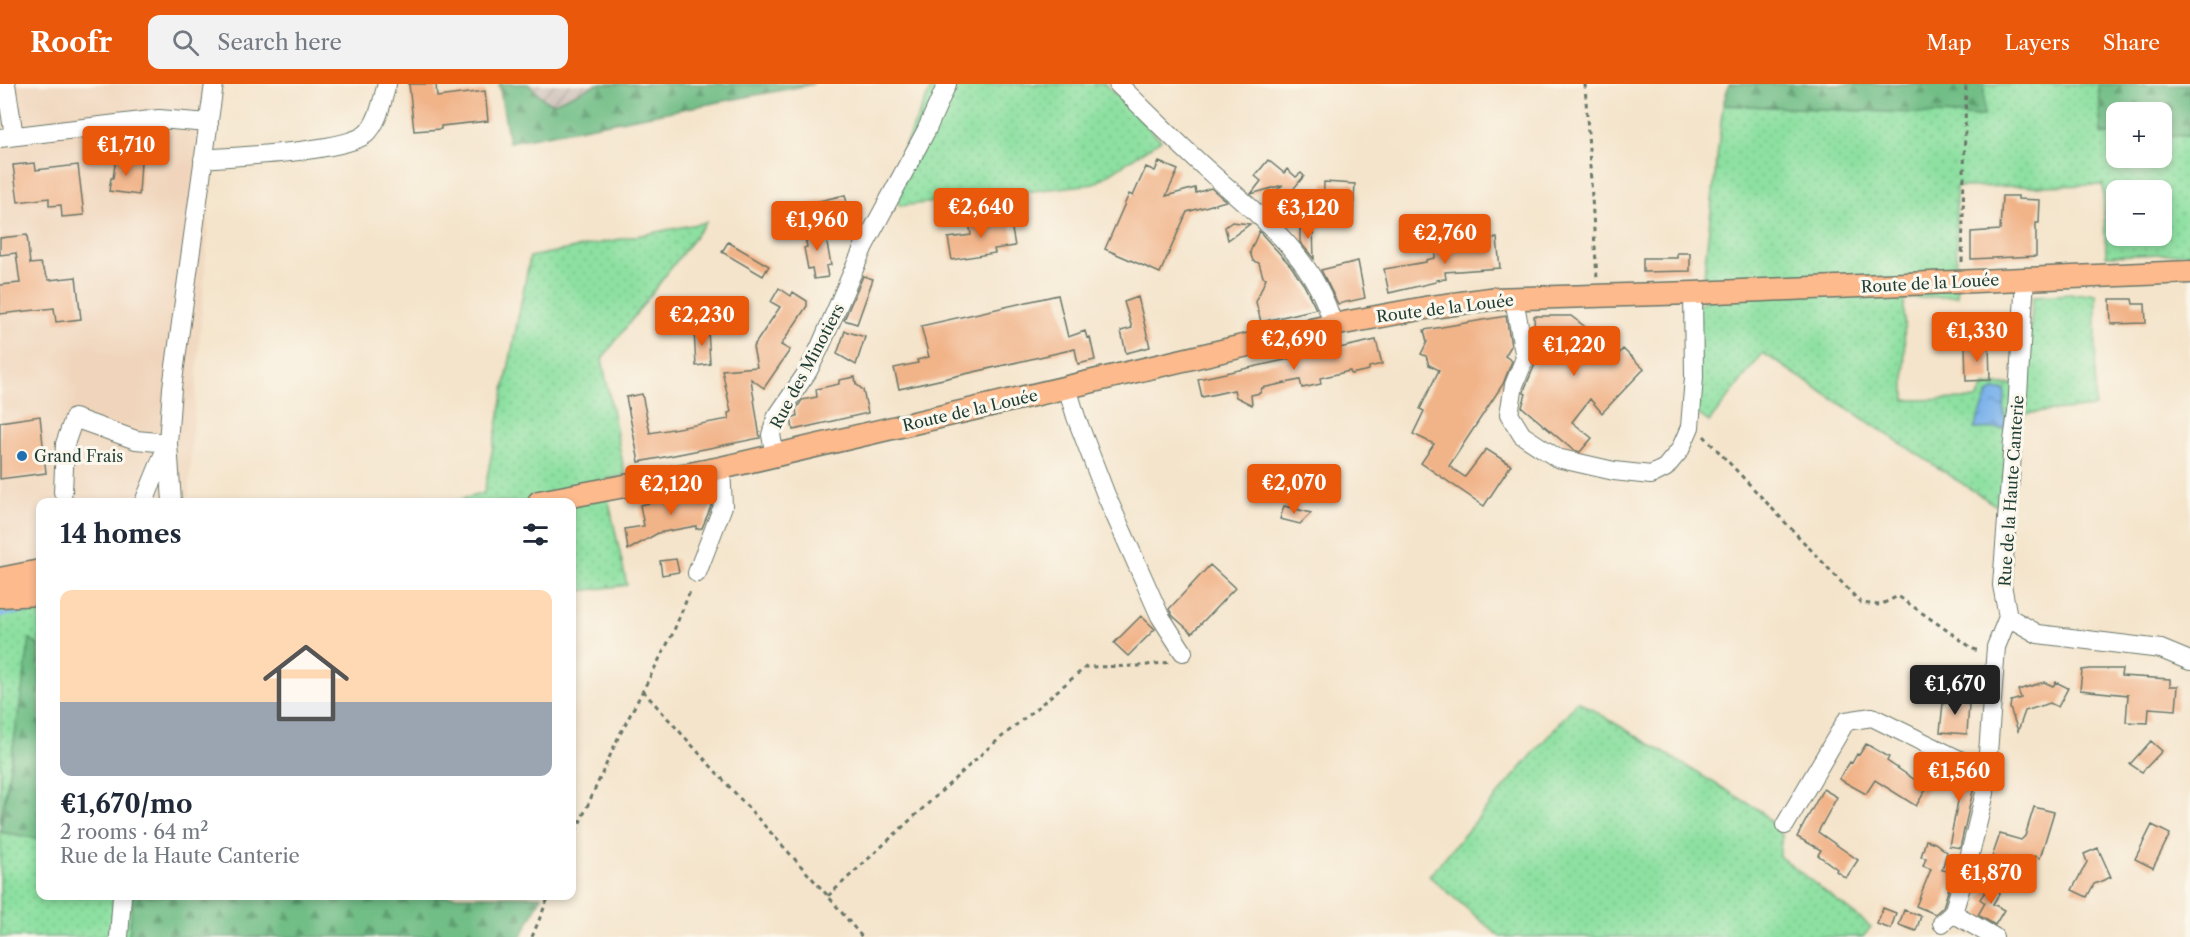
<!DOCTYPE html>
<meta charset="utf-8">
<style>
:root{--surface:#fff;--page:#f2f2f3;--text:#1f2937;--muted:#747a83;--line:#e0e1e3;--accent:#ea580c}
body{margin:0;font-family:"Libre Caslon Text",serif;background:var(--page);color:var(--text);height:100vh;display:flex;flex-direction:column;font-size:22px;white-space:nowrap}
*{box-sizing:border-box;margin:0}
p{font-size:20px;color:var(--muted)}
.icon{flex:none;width:33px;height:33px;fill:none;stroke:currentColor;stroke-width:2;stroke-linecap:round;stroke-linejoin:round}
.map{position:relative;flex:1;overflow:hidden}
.drawer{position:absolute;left:36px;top:414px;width:540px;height:402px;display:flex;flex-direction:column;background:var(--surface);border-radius:12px;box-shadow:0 3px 9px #0003}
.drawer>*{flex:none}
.controls{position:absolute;left:2106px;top:18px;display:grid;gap:12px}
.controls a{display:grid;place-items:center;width:66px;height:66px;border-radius:12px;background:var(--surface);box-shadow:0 3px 9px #0003;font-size:30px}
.price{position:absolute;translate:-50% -51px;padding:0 14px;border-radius:6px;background:var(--accent);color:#fff;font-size:20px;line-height:39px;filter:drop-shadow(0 2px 3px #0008)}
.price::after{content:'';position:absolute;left:50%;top:36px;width:18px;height:14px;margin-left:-9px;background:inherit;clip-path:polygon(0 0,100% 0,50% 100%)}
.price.current{background:#222;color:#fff}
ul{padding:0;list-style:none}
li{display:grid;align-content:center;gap:12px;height:318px;padding:0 24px}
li+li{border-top:2px solid var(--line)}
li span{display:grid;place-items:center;height:186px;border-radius:12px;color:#555}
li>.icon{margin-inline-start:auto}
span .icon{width:108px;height:108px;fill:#fffc;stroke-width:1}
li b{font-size:26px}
h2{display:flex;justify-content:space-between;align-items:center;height:72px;padding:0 24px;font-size:26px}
header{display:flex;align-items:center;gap:36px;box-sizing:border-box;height:84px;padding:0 30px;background:var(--accent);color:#fff}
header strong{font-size:28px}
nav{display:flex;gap:33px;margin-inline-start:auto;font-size:21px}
.search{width:420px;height:54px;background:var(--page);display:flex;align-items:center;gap:15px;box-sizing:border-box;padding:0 21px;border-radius:12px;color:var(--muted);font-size:22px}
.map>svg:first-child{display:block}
</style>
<header>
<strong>Roofr</strong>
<div class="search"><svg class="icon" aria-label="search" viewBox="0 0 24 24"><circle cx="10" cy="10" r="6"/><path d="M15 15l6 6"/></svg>Search here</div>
<nav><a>Map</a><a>Layers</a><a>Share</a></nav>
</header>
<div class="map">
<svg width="2190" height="853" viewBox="0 0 2190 853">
<defs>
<pattern id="industrial-furrows" width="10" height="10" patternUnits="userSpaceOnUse" patternTransform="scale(1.5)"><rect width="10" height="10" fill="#cec1b9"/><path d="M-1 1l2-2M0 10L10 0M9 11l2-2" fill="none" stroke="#a79e97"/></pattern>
<pattern id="grass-dots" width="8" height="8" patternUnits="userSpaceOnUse" patternTransform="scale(1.5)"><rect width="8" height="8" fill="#8de0a1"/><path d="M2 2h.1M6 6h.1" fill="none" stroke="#79c18b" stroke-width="1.8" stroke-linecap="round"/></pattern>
<pattern id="forest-firs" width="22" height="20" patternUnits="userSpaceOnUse" patternTransform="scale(1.5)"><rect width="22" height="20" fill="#72be87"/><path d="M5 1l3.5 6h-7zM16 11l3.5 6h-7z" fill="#5d9c6f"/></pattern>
<pattern id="water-ripples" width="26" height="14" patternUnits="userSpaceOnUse" patternTransform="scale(1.5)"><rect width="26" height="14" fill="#7db2eb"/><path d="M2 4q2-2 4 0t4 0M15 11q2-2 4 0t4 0" fill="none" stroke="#6692bf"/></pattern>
</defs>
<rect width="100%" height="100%" fill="#fbf7ec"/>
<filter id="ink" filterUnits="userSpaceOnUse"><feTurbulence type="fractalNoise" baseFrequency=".0167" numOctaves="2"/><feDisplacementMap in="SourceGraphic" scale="12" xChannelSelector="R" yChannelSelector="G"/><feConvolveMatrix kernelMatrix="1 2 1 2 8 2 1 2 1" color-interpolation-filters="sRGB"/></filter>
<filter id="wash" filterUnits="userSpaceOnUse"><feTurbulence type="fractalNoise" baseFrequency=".008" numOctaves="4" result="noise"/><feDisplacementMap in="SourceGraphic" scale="24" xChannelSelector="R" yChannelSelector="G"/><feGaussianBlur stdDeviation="1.35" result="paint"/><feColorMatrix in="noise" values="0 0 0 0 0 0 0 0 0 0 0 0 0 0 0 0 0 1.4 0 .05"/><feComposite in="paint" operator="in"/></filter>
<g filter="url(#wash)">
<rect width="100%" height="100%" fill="#f4e4cb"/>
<!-- built -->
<path fill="#f0d5bc" d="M0,0H223L211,100L188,416L178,418H40V483L0,490Z"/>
<!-- industrial -->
<path fill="url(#industrial-furrows)" d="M528,0H597L554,19L546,17Z"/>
<!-- grass -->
<path fill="url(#grass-dots)" stroke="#568e6a" stroke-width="1.5" fill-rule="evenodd" d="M933,0H1105L1161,56L1094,100L900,122L888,98Z
M1984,0H2099L2101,50H2116V74H2162V51L2190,52V169L2106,172L2103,101L1956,103L1957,212L1904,215L1905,316L1977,315L1984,302L2026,299L2033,212L2096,209L2095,323L2011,331L2001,425L1763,269L1709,338L1687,322L1684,221L1703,220L1705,179L1723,21L1983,32ZM2116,106H2162V152H2116Z
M706,138L602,275L625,391L604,396L627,501L572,508V418H452L484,409L530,173Z
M40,483V563L31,555L0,741V490Z
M1578,617L1761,727L1782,752L1779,772L1871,843L1863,853H1500L1429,792Z
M0,748L40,755V812H133L129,853H0Z"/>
<!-- forest -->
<path fill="url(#forest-firs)" stroke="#487e5e" stroke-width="1.5" d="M499,0H528L546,17L554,19L597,0H814L509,58Z
M1729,0H1984V32L1723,21Z
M2099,0H2190V52L2162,51V28H2116V50H2101Z
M30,555L40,563V755L0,748Z
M133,812H542L521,853H129Z"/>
<!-- water -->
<path fill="url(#water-ripples)" stroke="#4e7890" stroke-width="1.5" d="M1994,306H2005L2004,332L2006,335L2005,344L1974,345L1989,309Z
M1321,389L1324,403L1282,413L1278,399Z"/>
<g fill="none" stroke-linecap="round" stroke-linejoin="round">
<!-- stream -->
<path stroke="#7db2eb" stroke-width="4.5" d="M0,531L25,527"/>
</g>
<g id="blocks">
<!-- building -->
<path fill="#f1b388" d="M409,0H436L437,13L485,7L488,37L441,42V45L414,47Z
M116,74L141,77L139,111L109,107L111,94H113Z
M1268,76L1284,89L1287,85L1296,93L1301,89L1304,92L1281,120L1270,111L1283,101L1251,110L1261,97L1255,92Z
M1159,78L1178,86L1166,112L1195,104L1196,109L1211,104L1226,117L1187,128L1160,189L1105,165L1129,110L1133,112L1146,83L1155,87Z
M35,79L36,86L78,81L84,131L62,133L61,121L49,122V114L18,118L13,81Z
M1324,98L1355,100L1353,132L1323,133Z
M845,111L848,123L813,131L810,119Z
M2002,112H2018V115L2040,116L2039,139H2036V172L1971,175V148L2000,146Z
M986,128L988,144L1011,140L1015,162L994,165L995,169L952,176L948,154L971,151L968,131Z
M1232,138L1250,140L1228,156L1225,143Z
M824,143L831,181L826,182L828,193L814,195L812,184L808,185L804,164L807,163L804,147Z
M1313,144L1314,175L1300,158V145Z
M1259,147L1291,182L1304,201L1316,225L1261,238L1256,218L1266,194L1263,193L1259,179L1253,177L1250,168Z
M27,151L30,180L40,179L49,196L76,193L81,235L56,238L54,224L0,230V201L20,199L16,169L0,171V154Z
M1497,154L1500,184L1445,188L1446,195L1436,196V198L1389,209L1384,185L1426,178V176L1435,174V166L1469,164V157Z
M728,158L769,182L763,192L722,168Z
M1677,169H1690V187L1643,188V174H1677Z
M1358,177L1365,214L1338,220L1321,186Z
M863,192L873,195L857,240L844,236Z
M779,204L791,212L793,208L807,217V222L781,261L790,266L764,304L751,295L760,354L639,378L626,313L642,310L650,349L729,335L728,329L731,328L722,286L757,283L753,263L780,223L771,218Z
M1058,211L1068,253L1085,247L1087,254L1090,253L1095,276L1078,280L1075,265L899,305L894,284L918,279L917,276L929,273L921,242Z
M1138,213L1150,263L1126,269L1121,247L1132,244L1124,218Z
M2110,215H2132L2133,220H2145L2146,239L2111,240Z
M1506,232L1511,262L1505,272L1512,277L1503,300L1449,382L1465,393L1486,365L1511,381L1484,422L1421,379L1434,360L1413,350L1424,327L1420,325L1439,286L1429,281L1426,272L1421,270L1427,258L1424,246Z
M1534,232H1571L1601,255L1617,272L1623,265L1644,285L1602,329L1590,315L1572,338L1592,354L1580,368L1573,366L1522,323L1526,310L1524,309L1525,304L1536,278L1549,258H1535Z
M708,245L710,280L696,282L694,246Z
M845,247L865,253L856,281L837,270Z
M1376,256L1382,280L1369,283V286L1351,290L1350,287L1320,294L1321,300L1302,304L1300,296L1262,304L1260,309L1251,311L1252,321L1236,313L1234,306L1202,313L1198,295Z
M1965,261H1989L1990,296L1966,297Z
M855,293L856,300L863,306L868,329L793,346L791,334L797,332L796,325L802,316L817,313L816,305L839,300V296Z
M40,332L46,389L0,395V338Z
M711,406L712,420L702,444L696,445V442L658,449L628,466L625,445L644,442L640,421Z
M1284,422L1311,429L1300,440L1280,435Z
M676,475L679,488L662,491L660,477Z
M1210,481L1235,504L1192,549L1173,532L1169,525Z
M1141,532L1155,545L1128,572L1114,559Z
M2090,585H2122L2121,592L2170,595V602H2178L2176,626L2149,624L2148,639L2126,638L2128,611L2080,606L2082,586Z
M2044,598L2053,602L2056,598L2068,604L2058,623L2050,619L2025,627L2018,647L2010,624L2011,617L2021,614L2018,606Z
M1953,612L1967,613L1966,620H1969L1967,650L1940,648L1943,619H1952Z
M2151,657L2162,667L2142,688L2130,680Z
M1866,660L1889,673L1887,677L1927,704L1916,722L1875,696L1866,710L1839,695L1850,678L1852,679L1857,670L1859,671Z
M1943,685L1975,698L1960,764L1949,762L1960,707L1937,698Z
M1823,705L1837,713L1818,748L1858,776L1846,794L1836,787L1837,785L1818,771L1821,766L1797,753Z
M2034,723L2054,728L2040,774L2034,772L2030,785L2018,781L2015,789L2001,784L2004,780L1991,776L2000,750L2021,756L2025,752Z
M2152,741L2170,750L2153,784L2135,775Z
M1926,756L1935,759L1947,768L1942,786L1954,788L1943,823L1935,830L1916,822L1931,785L1923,782L1926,774L1921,773Z
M2098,764L2111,793L2094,800L2087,813L2072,806L2087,778L2084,770Z
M1990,800L2001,807L1993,820L2004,826L1995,841L1978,831L1985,819L1980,815Z
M1883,824L1896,829L1891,845L1877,840Z
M1904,826L1921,832L1916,847L1899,841Z"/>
</g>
</g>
<g filter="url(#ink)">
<use href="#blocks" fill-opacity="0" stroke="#6a7769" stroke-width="1.5"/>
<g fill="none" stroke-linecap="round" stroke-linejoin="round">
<defs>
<path id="minor" d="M6,0L14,52
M1118,0C1149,30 1179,61 1211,89C1261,134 1315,173 1333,241
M0,54L159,35L209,39
M203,75C236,72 344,68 366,50C379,38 382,16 387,0
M1514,215L1525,274L1514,301L1509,330L1522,351L1557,374L1614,387L1651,391L1665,384L1680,366L1690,343L1694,293L1693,209
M1067,303L1076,333L1106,411L1160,532L1183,568
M775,371L771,351L776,334L808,287L820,263L864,162L926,47L947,0
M63,408L65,360L74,334L136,356L168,359
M144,418L166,364
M172,418L168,359L172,304L214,0
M697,489L723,422L721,384
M2008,533L2038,550L2161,565L2190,577
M1785,741L1846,637L1872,633L1986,689
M1953,829L1994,853
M1942,839L1953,829L1966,786L1985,709L1996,563L2008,533L2002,501L2013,357L2017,328L2025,194
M119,853L122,812"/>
<path id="major" d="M539,418L721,384L1333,241L1425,224L1490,215L1693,209L2190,188
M0,495L40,487
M0,512L40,510"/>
</defs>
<!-- minor casing -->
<use href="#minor" stroke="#6a7769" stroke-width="20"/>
<!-- major casing -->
<use href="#major" stroke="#6a7769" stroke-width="25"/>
<!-- path -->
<path stroke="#6a7769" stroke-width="3" stroke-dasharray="4.5 4.5" stroke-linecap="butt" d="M1585,0L1597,195
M1962,178L1966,0
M1704,352L1861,519L1880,521L1898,512L1975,566H1978
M643,607L828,812L862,853
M572,756L618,654L672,551L691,505
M828,812L986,666L1086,583L1139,582L1171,578
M532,853L549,812"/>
<!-- minor -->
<use href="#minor" stroke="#fff" stroke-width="18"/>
<!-- major -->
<use href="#major" stroke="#fcba8d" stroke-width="22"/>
</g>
</g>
<!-- markers -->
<circle fill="#1f6fb2" stroke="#fbf7ec" stroke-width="2" cx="22" cy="372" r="6"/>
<g text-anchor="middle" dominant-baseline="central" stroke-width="6" stroke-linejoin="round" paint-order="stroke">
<!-- street labels -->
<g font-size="16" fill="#1f3d34" stroke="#fbf7ec">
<text transform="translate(1930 199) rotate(-3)">Route de la Louée</text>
<text transform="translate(1445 224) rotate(-7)">Route de la Louée</text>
<text transform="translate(807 282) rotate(-62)">Rue des Minotiers</text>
<text transform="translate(970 326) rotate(-13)">Route de la Louée</text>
<text transform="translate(2011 407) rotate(-86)">Rue de la Haute Canterie</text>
</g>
<!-- poi labels -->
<g font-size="16" fill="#1f3d34" stroke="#fbf7ec" text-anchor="start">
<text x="34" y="372">Grand Frais</text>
</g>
</g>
</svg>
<div class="controls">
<a>+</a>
<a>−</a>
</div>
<b class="price" style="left:126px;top:93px">€1,710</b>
<b class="price" style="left:981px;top:155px">€2,640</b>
<b class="price" style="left:1308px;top:156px">€3,120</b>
<b class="price" style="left:817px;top:168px">€1,960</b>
<b class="price" style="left:1445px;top:181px">€2,760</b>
<b class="price" style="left:702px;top:263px">€2,230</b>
<b class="price" style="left:1977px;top:279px">€1,330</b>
<b class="price" style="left:1294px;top:287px">€2,690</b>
<b class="price" style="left:1574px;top:293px">€1,220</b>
<b class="price" style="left:1294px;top:431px">€2,070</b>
<b class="price" style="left:671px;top:432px">€2,120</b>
<b class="price current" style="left:1955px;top:632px">€1,670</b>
<b class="price" style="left:1959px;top:719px">€1,560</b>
<b class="price" style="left:1991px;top:821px">€1,870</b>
<section class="drawer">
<h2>14 homes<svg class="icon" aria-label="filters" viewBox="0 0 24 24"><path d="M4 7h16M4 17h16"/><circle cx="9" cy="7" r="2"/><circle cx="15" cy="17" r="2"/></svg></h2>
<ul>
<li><span style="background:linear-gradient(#ffd9b3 60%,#9aa5b1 0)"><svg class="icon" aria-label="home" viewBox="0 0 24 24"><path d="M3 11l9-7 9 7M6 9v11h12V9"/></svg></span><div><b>€1,670/mo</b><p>2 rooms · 64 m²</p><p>Rue de la Haute Canterie</p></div></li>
</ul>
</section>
</div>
